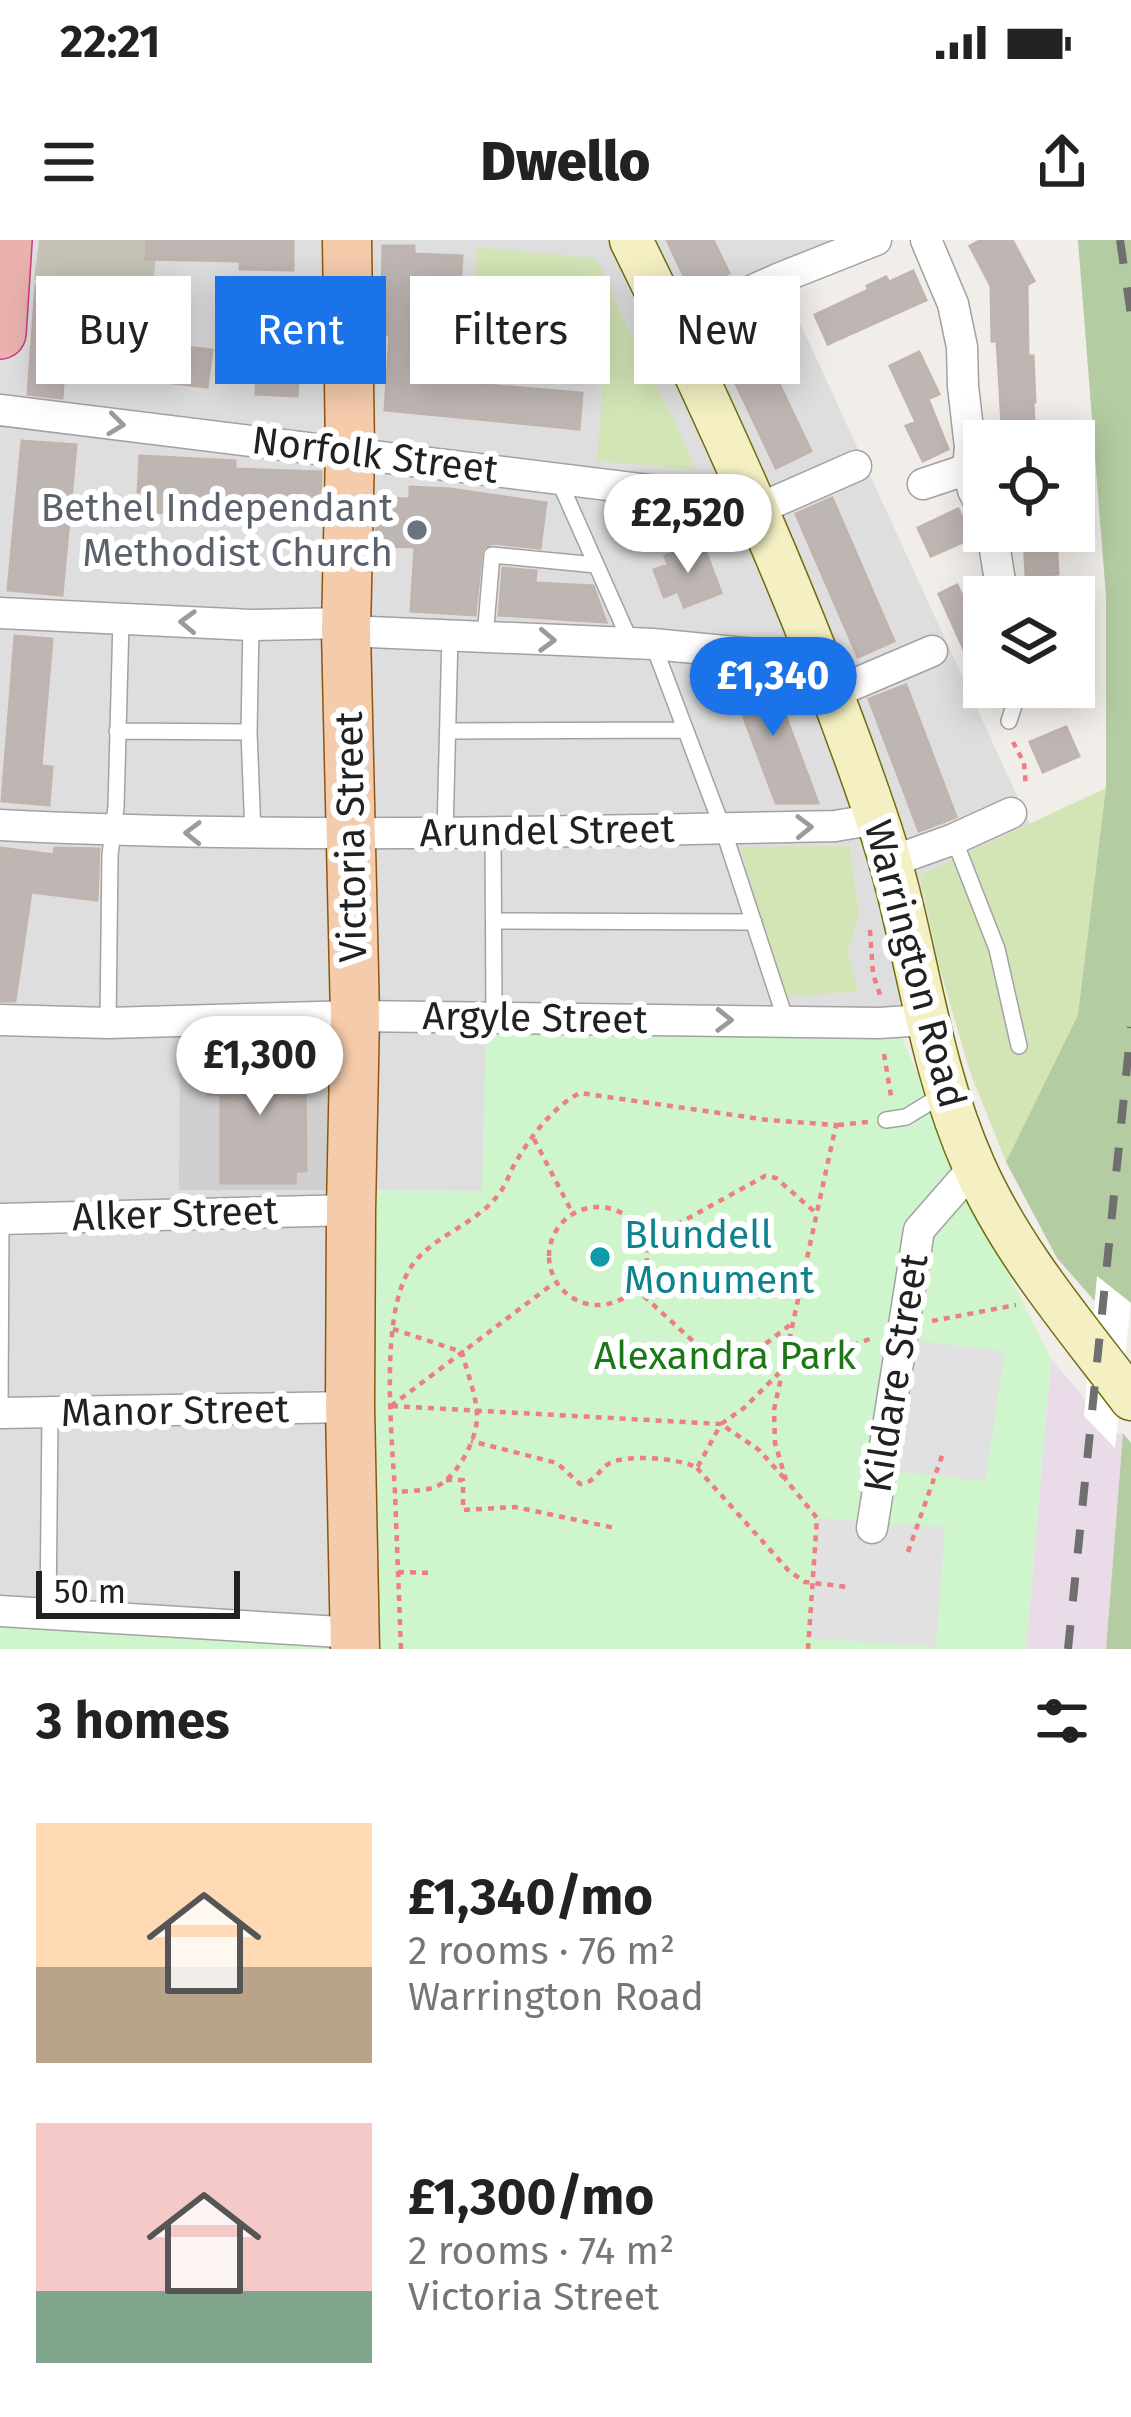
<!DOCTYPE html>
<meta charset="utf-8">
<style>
:root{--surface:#fff;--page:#f6f6f6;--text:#222;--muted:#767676;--accent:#1a73e8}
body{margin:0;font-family:"Fira Sans",sans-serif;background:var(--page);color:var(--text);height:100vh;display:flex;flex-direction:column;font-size:45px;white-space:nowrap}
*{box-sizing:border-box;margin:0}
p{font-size:39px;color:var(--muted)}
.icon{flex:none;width:66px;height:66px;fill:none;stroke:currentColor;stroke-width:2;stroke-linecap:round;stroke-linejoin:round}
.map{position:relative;height:1409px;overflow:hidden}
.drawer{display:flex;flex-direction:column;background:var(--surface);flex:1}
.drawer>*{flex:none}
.hud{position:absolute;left:36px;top:36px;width:1059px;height:108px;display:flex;gap:24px}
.fabs{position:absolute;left:963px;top:180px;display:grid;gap:24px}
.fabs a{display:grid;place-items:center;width:132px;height:132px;border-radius:0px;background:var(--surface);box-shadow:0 6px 30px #0003;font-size:60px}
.scale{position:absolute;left:36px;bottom:30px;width:204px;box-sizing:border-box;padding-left:12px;border:6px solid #212121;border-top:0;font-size:33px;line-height:42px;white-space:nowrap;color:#212121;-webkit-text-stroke:9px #fff;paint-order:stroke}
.price{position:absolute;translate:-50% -102px;padding:0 27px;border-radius:42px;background:#fff;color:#222;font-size:39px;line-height:78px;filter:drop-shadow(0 3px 6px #0008)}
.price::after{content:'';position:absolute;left:50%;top:72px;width:36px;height:27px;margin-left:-18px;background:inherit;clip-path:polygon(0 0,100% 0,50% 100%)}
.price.on{background:var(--accent);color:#fff}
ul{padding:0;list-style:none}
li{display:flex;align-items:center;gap:36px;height:300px;padding:0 36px}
li span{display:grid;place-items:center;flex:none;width:336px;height:240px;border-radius:0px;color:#555}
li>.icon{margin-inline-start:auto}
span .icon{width:144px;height:144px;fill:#fffc;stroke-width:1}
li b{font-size:51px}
h2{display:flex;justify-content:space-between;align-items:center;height:144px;padding:0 36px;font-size:51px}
.pill{padding:0 42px;border-radius:0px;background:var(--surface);box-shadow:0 6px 30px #0003;font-size:42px;line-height:108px}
.pill.on{background:var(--accent);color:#fff}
.status{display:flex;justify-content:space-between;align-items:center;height:84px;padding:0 60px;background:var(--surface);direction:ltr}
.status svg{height:33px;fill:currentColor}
header{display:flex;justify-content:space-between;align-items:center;height:156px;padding:0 36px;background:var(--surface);font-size:54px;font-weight:800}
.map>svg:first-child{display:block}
</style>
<div class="status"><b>22:21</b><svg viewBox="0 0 49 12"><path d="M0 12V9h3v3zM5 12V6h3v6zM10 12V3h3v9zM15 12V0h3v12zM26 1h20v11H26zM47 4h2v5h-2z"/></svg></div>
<header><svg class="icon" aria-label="menu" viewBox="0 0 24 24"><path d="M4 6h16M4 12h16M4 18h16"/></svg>Dwello<svg class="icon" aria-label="share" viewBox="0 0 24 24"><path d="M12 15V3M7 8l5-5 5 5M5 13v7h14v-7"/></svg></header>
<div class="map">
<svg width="1131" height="1409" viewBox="0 0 1131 1409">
<rect width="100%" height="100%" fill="#f1ede9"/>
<!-- residential -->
<path fill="#dfdedf" d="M0,0H876L780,39L1030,584L920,636L939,726L899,789L482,951L352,950L356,1393L0,1371Z"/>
<!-- industrial -->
<path fill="#e9dce8" d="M1078,0H1131V1063L1116,1194L1123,1193L1106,1409H1026L1051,1119L1086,1160L1094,1061L1057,1018L1006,922L1106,548V356Z"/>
<!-- religious -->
<path fill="#cfcfcf" d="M180,801H328L327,950H179Z"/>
<!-- construction -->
<path fill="#c5c3b5" d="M39,0H158L152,53L34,40Z"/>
<!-- grass -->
<path fill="#d3e5b5" d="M477,7L597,19L646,129L676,183L696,230L597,221L604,126L474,109Z
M1106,548L1078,775L1006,922L970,832L939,726L920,635Z
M849,606L859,673L848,712L858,751L784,757L740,607Z"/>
<!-- forest -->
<path fill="#b4cca2" d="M1078,0H1131V1067L1130,1063L1094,1060L1057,1018L1006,922L1078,775L1106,548V356Z
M1123,1193L1131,1203V1409H1106Z"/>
<!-- park -->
<path fill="#cef5cc" d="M486,777L899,789L949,915L1051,1119L1026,1409H0V1371L355,1393L351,950L482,951Z"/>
<!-- parking -->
<path fill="#e1e1e1" d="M901,1098L1005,1112L985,1241L880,1230Z
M817,1278L945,1287L936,1407L809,1398Z"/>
<!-- pier -->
<path fill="#fff" d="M1097,1036L1131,1063L1115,1208L1084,1176Z"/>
<!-- building -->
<path fill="#beb6b2" stroke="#c1b3ad" stroke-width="3" d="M147,0H293V30L240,29V21L146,19Z
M667,0H713L729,33L691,51Z
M981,0H1012L1034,41L1027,45L1028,116H1033L1035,162H1033L1035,201H1003L997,101H992L991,46L970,6Z
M383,6H414V14L462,16L460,50L414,48L413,135L439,137V141L582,153L579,189L385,170L390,95H381Z
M913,31L926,60L828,104L815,75L868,50L867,46L886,37L889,42Z
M36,45L70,47L62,158L28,154Z
M260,70L301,71L297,156L256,154Z
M746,75L811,211L776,228L711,91Z
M160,104L212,110L207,147L156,141Z
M919,112L939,154L928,159L948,209L923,221L906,186L916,182L890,126Z
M22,201L76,205L62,355L8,350Z
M140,216L235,221V229L321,232L320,274L255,271L256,258L189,255L188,274L148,272V253L138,252Z
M410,247L450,249L546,263L540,308L492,303L482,309L475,375L411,371L415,307L376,306L377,258L410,259Z
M832,258L894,401L858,417L796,274Z
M958,269L972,298L931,316L918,288Z
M1056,295L1058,334L1026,336L1024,296Z
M702,302L721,353L684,367L678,351L664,357L654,330L668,325L665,316Z
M503,328L536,331L535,343L593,346L606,382L499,375Z
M957,345L984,402V454L939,354Z
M15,396L52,399L41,526L52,527L49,565L2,561Z
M728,435H770L818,563H776Z
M906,445L956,577L919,591L869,459Z
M1066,487L1079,516L1043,532L1030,502Z
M0,608L54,615L55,608L99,609L97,660L31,652L15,761H0Z
M235,804H271V824H295V844H305L306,931H296L295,943H221V854H208V825L235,824Z"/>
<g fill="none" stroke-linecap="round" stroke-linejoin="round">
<defs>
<path id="service" d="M559,241L631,403
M251,385L249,492L253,594
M485,397L492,315L596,325
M653,404L723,589L786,781
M1009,481L1020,447
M117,491L249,492
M448,491L685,490
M493,592L494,777
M445,593L450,395
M954,599L997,709L1019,806
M494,681L754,682
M108,783L110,615L116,567L121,380
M886,880L906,877L942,855
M0,1173L1,979
M48,1374L50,1174"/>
<path id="minor" d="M926,0L953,64L962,107L963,146L970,207L968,229
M673,86L780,38L876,0
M0,170L721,259L749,254
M923,244L968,229L973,250L984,272
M756,270L856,226
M992,291L1000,341
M0,373L251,385L347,383
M346,391L653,404L777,416L798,413L812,406
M831,454L932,411
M0,585C278,599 557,592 835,586L877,579
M890,622L954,599L1011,573
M0,780L108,783L355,776L879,783L926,780
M0,979L351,970
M0,1173L350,1167
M872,1288L919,990L974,927
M0,1371L356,1393"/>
<path id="secondary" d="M631,0C723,187 809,379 876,576C916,691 924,814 974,926C1012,1012 1075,1085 1131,1159"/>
<path id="primary" d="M347,0L350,212L346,391L355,776L351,970L350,1167L355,1409"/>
<path id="trunk" d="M0,93L6,0"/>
</defs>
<!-- service casing -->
<use href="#service" stroke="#a2a2a2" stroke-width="18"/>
<!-- minor casing -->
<use href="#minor" stroke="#a2a2a2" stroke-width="33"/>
<!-- secondary casing -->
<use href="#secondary" stroke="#716e10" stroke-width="45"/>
<!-- primary casing -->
<use href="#primary" stroke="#90540f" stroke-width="51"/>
<!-- trunk casing -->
<use href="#trunk" stroke="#cb3a7f" stroke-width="54"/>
<!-- path -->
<path stroke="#ed7e81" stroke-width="4.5" stroke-dasharray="6 6" stroke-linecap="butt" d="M1013,502L1024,523L1026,547
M870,690L873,734L880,755
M884,814L891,856
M838,885L868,882
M534,899L573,974
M549 1016a49 49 0 1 1 98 0a49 49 0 1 1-98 0Z
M645,1002L765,936L776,938L816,973
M635,1048L719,1125H738L790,1085
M932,1081L1016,1065
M393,1089L462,1112C467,1133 477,1156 477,1177C477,1200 456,1240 433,1248C421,1251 407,1251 395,1252
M391,1166L554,1043
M392,1166L721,1184L697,1228C681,1218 627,1214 610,1223C597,1230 597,1242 580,1244L557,1223L471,1201
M697,1228L789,1331L805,1342L848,1347
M784,1238L759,1210L721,1184L744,1168L780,1132L875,1097
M446,1240H463V1270L515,1267L615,1288
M908,1312L943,1213
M398,1332L433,1333
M401,1409C399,1357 397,1305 395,1253C392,1196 379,1075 411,1027C433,994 478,985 501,951C506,944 509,935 513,927C528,900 553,866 580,853L768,880L836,885L774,1170L775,1203L786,1240L817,1278L808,1409"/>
<!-- service -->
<use href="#service" stroke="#fff" stroke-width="15"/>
<!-- minor -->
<use href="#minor" stroke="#fff" stroke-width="30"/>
<!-- secondary -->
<use href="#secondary" stroke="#f4f0c3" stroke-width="42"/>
<!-- primary -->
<use href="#primary" stroke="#f4cbab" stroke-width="48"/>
<!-- trunk -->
<use href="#trunk" stroke="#eab2ae" stroke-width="51"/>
<!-- rail -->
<path stroke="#6f6f6f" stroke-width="8" stroke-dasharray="24 24" stroke-linecap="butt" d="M1120,0L1131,75
M1068,1409L1131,787"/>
</g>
<!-- one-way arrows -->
<defs><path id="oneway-chevron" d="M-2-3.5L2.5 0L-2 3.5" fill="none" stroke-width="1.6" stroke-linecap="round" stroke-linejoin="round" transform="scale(3)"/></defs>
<g stroke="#9b9b9b">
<use href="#oneway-chevron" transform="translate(116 184) rotate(7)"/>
<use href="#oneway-chevron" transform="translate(188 382) rotate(-178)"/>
<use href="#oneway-chevron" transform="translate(547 400) rotate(2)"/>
<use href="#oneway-chevron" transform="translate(804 587) rotate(-1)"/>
<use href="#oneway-chevron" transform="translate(193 593) rotate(-179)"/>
<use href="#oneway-chevron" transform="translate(724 780) rotate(1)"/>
</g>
<!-- markers -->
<circle fill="#6b7280" stroke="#fff" stroke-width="4.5" cx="417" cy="290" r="12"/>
<circle fill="#0f9aa8" stroke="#fff" stroke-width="4.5" cx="600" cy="1017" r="12"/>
<g text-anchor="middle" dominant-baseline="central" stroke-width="12" stroke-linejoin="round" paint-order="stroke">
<!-- street labels -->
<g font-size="39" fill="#212121" stroke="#fff">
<text transform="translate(375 215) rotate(7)">Norfolk Street</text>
<text transform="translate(547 591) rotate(-1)">Arundel Street</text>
<text transform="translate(351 597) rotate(-91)">Victoria Street</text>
<text transform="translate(915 724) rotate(75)">Warrington Road</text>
<text transform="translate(535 778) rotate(1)">Argyle Street</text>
<text transform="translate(175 974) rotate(-2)">Alker Street</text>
<text transform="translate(896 1133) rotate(-81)">Kildare Street</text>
<text transform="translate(175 1171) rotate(-1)">Manor Street</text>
</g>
<!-- worship labels -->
<g font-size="39" fill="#5b616d" stroke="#fff" text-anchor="end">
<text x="393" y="268">Bethel Independant<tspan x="393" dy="45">Methodist Church</tspan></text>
</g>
<!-- culture labels -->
<g font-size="39" fill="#0d838f" stroke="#fff" text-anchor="start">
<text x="624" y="995">Blundell<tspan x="624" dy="45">Monument</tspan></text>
</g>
<!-- park labels -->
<g font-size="39" fill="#1c7817" stroke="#fff">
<text x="725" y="1116">Alexandra Park</text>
</g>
</g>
</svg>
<div class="fabs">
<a><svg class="icon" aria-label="locate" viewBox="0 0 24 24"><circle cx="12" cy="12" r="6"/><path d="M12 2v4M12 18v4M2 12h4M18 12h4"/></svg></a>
<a><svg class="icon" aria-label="layers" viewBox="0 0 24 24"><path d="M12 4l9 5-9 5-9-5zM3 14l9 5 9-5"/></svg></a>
</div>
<div class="scale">50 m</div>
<b class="price" style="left:688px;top:336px">£2,520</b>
<b class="price on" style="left:773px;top:499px">£1,340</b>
<b class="price" style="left:260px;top:878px">£1,300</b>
<div class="hud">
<a class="pill">Buy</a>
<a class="pill on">Rent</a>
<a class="pill">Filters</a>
<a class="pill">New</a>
</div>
</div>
<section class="drawer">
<h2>3 homes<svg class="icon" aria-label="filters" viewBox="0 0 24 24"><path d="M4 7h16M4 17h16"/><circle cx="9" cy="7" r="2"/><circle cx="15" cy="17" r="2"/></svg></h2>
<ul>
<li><span style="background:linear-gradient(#ffd9b3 60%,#b9a48a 0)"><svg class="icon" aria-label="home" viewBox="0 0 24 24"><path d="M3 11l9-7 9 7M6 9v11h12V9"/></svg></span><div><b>£1,340/mo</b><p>2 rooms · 76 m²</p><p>Warrington Road</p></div></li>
<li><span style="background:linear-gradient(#f6c9c9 70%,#7fa58c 0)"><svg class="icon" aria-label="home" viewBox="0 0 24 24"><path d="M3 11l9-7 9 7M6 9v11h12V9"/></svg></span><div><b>£1,300/mo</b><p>2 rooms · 74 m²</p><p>Victoria Street</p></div></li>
</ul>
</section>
